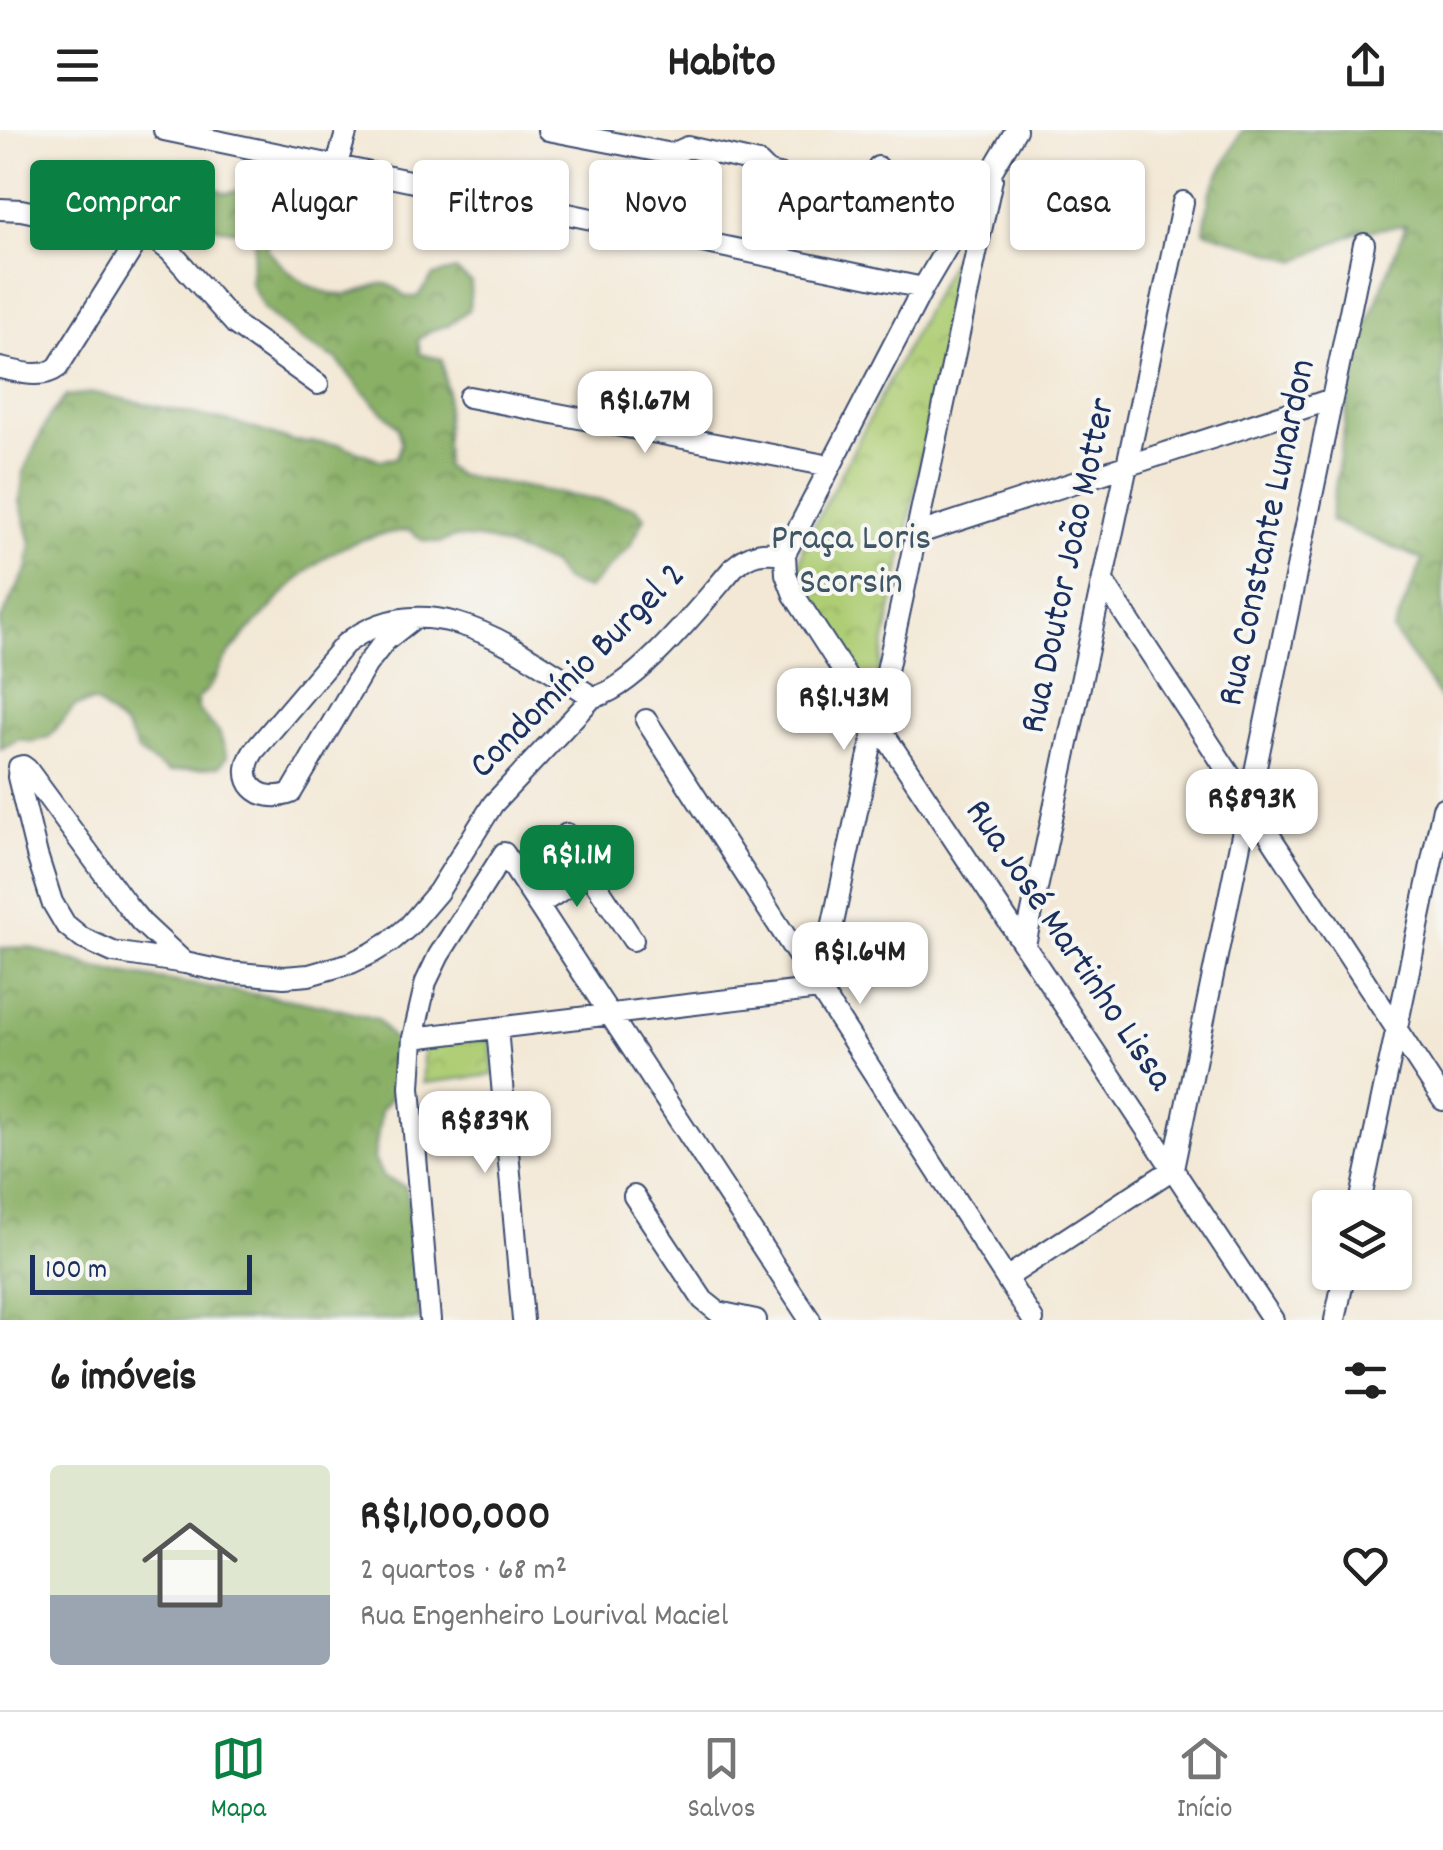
<!DOCTYPE html>
<html lang="pt">
<meta charset="utf-8">
<style>
:root{--surface:#fff;--page:#f6f6f6;--text:#222;--muted:#767676;--line:#e0e0e0;--accent:#0b8043}
body{margin:0;font-family:Dekko,sans-serif;background:var(--page);color:var(--text);height:100vh;display:flex;flex-direction:column;font-size:38px;white-space:nowrap}
*{box-sizing:border-box;margin:0}
p{font-size:32px;color:var(--muted)}
.icon{flex:none;width:55px;height:55px;fill:none;stroke:currentColor;stroke-width:2;stroke-linecap:round;stroke-linejoin:round}
.map{position:relative;height:1190px;overflow:hidden}
.side{display:flex;flex-direction:column;background:var(--surface);flex:1}
.side>*{flex:none}
.hud{position:absolute;left:30px;top:30px;width:1385px;height:90px;display:flex;gap:20px}
.buttons{position:absolute;left:1312px;top:1060px;display:grid;gap:20px}
.buttons a{display:grid;place-items:center;width:100px;height:100px;border-radius:10px;background:var(--surface);box-shadow:0 2px 8px #0004;font-size:50px}
.scale{position:absolute;left:30px;bottom:25px;width:222px;box-sizing:border-box;padding-left:10px;border:5px solid #1b2f5e;border-top:0;font-size:28px;line-height:35px;white-space:nowrap;color:#1b2f5e;-webkit-text-stroke:8px #f6f6f2;paint-order:stroke}
.price{position:absolute;translate:-50% -85px;padding:0 22px;border-radius:20px;background:#fff;color:#222;font-size:32px;line-height:65px;filter:drop-shadow(0 2px 5px #0008)}
.price::after{content:'';position:absolute;left:50%;top:60px;width:30px;height:22px;margin-left:-15px;background:inherit;clip-path:polygon(0 0,100% 0,50% 100%)}
.price.active{background:var(--accent);color:#fff}
ul{padding:0;list-style:none}
li{display:flex;align-items:center;gap:30px;height:250px;padding:0 50px}
li span{display:grid;place-items:center;flex:none;width:280px;height:200px;border-radius:10px;color:#555}
li>.icon{margin-inline-start:auto}
span .icon{width:120px;height:120px;fill:#fffc;stroke-width:1}
li b{font-size:42px}
h2{display:flex;justify-content:space-between;align-items:center;height:120px;padding:0 50px;font-size:42px}
.chip{padding:0 35px;border-radius:10px;background:var(--surface);box-shadow:0 2px 8px #0004;font-size:35px;line-height:90px}
.chip.active{background:var(--accent);color:#fff}
header{display:flex;justify-content:space-between;align-items:center;height:130px;padding:0 50px;background:var(--surface);font-size:45px;font-weight:700}
.menu{display:flex;justify-content:space-around;align-items:center;height:140px;border-top:2px solid var(--line);background:var(--surface);font-size:28px;color:var(--muted)}
.menu a{display:grid;justify-items:center;gap:5px}
.menu .active{color:var(--accent)}
.map>svg:first-child{display:block}
</style>
<header><svg class="icon" aria-label="menu" viewBox="0 0 24 24"><path d="M4 6h16M4 12h16M4 18h16"/></svg>Habito<svg class="icon" aria-label="share" viewBox="0 0 24 24"><path d="M12 15V3M7 8l5-5 5 5M5 13v7h14v-7"/></svg></header>
<div class="map">
<svg width="1443" height="1190" viewBox="0 0 1443 1190">
<defs>
<pattern id="forest-crowns" width="20" height="18" patternUnits="userSpaceOnUse" patternTransform="scale(2.5)"><rect width="20" height="18" fill="#8ab066"/><path d="M2 6a3 3 0 1 1 6 0M12 15a3 3 0 1 1 6 0" fill="none" stroke="#709057"/></pattern>
<pattern id="park-crowns" width="20" height="18" patternUnits="userSpaceOnUse" patternTransform="scale(2.5)"><rect width="20" height="18" fill="#aecd74"/><path d="M2 6a3 3 0 1 1 6 0M12 15a3 3 0 1 1 6 0" fill="none" stroke="#95b067"/></pattern>
</defs>
<rect width="100%" height="100%" fill="#f6f6f2"/>
<filter id="ink" filterUnits="userSpaceOnUse"><feTurbulence type="fractalNoise" baseFrequency=".01" numOctaves="2"/><feDisplacementMap in="SourceGraphic" scale="20" xChannelSelector="R" yChannelSelector="G"/><feConvolveMatrix kernelMatrix="1 2 1 2 8 2 1 2 1" color-interpolation-filters="sRGB"/></filter>
<filter id="wash" filterUnits="userSpaceOnUse"><feTurbulence type="fractalNoise" baseFrequency=".0048" numOctaves="4" result="noise"/><feDisplacementMap in="SourceGraphic" scale="40" xChannelSelector="R" yChannelSelector="G"/><feGaussianBlur stdDeviation="2.25" result="paint"/><feColorMatrix in="noise" values="0 0 0 0 0 0 0 0 0 0 0 0 0 0 0 0 0 1.4 0 .05"/><feComposite in="paint" operator="in"/></filter>
<g filter="url(#wash)">
<rect width="100%" height="100%" fill="#f3e8d5"/>
<!-- forest -->
<path fill="url(#forest-crowns)" stroke="#527062" stroke-width="2.5" d="M1242,0H1443V572L1393,501L1423,430L1330,391L1355,226L1406,95L1358,102L1297,131L1204,101L1210,63Z
M261,45L277,54L306,60L319,72L316,83L297,85L278,81L266,90L267,119C287,143 315,167 348,164C374,161 382,141 405,167H417L433,146L455,140L471,152L469,179L449,195L429,201L418,210L420,224L442,229L447,261L445,336L457,345L635,377L645,387L630,416L588,459L564,451L552,434L488,410L454,407L440,413L422,410L410,400C341,407 311,432 266,483C253,496 240,509 229,524C215,542 218,553 198,568V580L219,602L227,626L220,636L168,642L139,623L126,598L95,572L75,576L49,607L32,612L20,609L0,619V491L27,439L31,413L20,372L24,340L50,285L66,266L95,263L240,294L292,311L339,314L380,330L396,328L401,314L398,297L362,261L337,230L299,209L264,179L250,152L255,112L249,103L201,95L166,84L155,67L161,53L193,49L226,63L237,61L246,51Z
M28,817L103,840L322,875L377,889L398,915L400,955L381,981L374,1029L383,1047L406,1057L415,1111L420,1190H0V818Z"/>
<!-- park -->
<path fill="url(#park-crowns)" stroke="#647e69" stroke-width="2.5" d="M967,101L874,566L802,455L799,442L803,417Z
M490,909L494,945L423,953V915Z"/>
</g>
<g filter="url(#ink)">
<g fill="none" stroke-linecap="round" stroke-linejoin="round">
<defs>
<path id="minor" d="M164,0L923,158
M548,0L672,24L688,17L759,33L769,43L866,64L878,37
M1016,0L923,158L785,424L786,444L794,465L876,592L1273,1190
M337,34L347,0
M0,79L21,80L141,105L157,111L170,121L236,195L318,254
M751,121L769,43
M0,238C20,242 41,250 58,237L141,105
M469,267L830,336
M916,404L1332,269
M1103,451L1443,970
M413,489L385,511L367,534L291,663C259,675 234,651 254,621L345,514C432,448 518,522 593,567
M646,590L1033,1190
M567,704L589,743L633,810
M538,775L589,743
M1025,815L1183,72
M185,833L141,792L127,775L27,639L23,636L19,637L18,647L37,725L52,772L65,794L82,808L113,822L185,833L227,842L284,847L309,845L351,833L372,823L390,812L409,796L438,762L493,674L593,567C634,561 706,469 734,437C751,422 763,421 785,424
M497,898L523,1190
M413,908L819,859L992,49
M634,1066L703,1170L718,1182L756,1190
M1359,1078L1443,678
M1006,1148L1173,1039L1364,114
M430,1190L410,957L413,908L426,852L439,825L504,723L810,1190
M1335,1190L1345,1142"/>
</defs>
<!-- minor casing -->
<use href="#minor" stroke="#3b4b70" stroke-width="24"/>
<!-- minor -->
<use href="#minor" stroke="#fff" stroke-width="20"/>
</g>
</g>
<g text-anchor="middle" dominant-baseline="central" stroke-width="8" stroke-linejoin="round" paint-order="stroke">
<!-- street labels -->
<g font-size="38" fill="#1b2f5e" stroke="#f6f6f2">
<text transform="translate(1269 403) rotate(-78)">Rua Constante Lunardon</text>
<text transform="translate(1070 436) rotate(-78)">Rua Doutor João Motter</text>
<text transform="translate(579 542) rotate(-45)">Condomínio Burgel 2</text>
<text transform="translate(1067 816) rotate(56)">Rua José Martinho Lissa</text>
</g>
<!-- park labels -->
<g font-size="38" fill="#405664" stroke="#f6f6f2">
<text x="851" y="410">Praça Loris<tspan x="851" dy="44">Scorsin</tspan></text>
</g>
</g>
</svg>
<div class="buttons">
<a><svg class="icon" aria-label="layers" viewBox="0 0 24 24"><path d="M12 4l9 5-9 5-9-5zM3 14l9 5 9-5"/></svg></a>
</div>
<div class="scale">100 m</div>
<b class="price" style="left:645px;top:326px">R$1.67M</b>
<b class="price" style="left:844px;top:623px">R$1.43M</b>
<b class="price" style="left:1252px;top:724px">R$893K</b>
<b class="price active" style="left:577px;top:780px">R$1.1M</b>
<b class="price" style="left:860px;top:877px">R$1.64M</b>
<b class="price" style="left:485px;top:1046px">R$839K</b>
<div class="hud">
<a class="chip active">Comprar</a>
<a class="chip">Alugar</a>
<a class="chip">Filtros</a>
<a class="chip">Novo</a>
<a class="chip">Apartamento</a>
<a class="chip">Casa</a>
</div>
</div>
<section class="side">
<h2>6 imóveis<svg class="icon" aria-label="filters" viewBox="0 0 24 24"><path d="M4 7h16M4 17h16"/><circle cx="9" cy="7" r="2"/><circle cx="15" cy="17" r="2"/></svg></h2>
<ul>
<li><span style="background:linear-gradient(#dfe7d0 65%,#9aa5b1 0)"><svg class="icon" aria-label="home" viewBox="0 0 24 24"><path d="M3 11l9-7 9 7M6 9v11h12V9"/></svg></span><div><b>R$1,100,000</b><p>2 quartos · 68 m²</p><p>Rua Engenheiro Lourival Maciel</p></div><svg class="icon" aria-label="heart" viewBox="0 0 24 24"><path d="M12 20l-8-8c-3-5 5-10 8-4 3-6 11-1 8 4z"/></svg></li>
</ul>
</section>
<nav class="menu">
<a class="active"><svg class="icon" aria-label="map" viewBox="0 0 24 24"><path d="M3 6l6-2 6 2 6-2v14l-6 2-6-2-6 2zM9 4v14M15 6v14"/></svg>Mapa</a>
<a><svg class="icon" aria-label="saved" viewBox="0 0 24 24"><path d="M7 4h10v16l-5-4-5 4z"/></svg>Salvos</a>
<a><svg class="icon" aria-label="home" viewBox="0 0 24 24"><path d="M3 11l9-7 9 7M6 9v11h12V9"/></svg>Início</a>
</nav>
